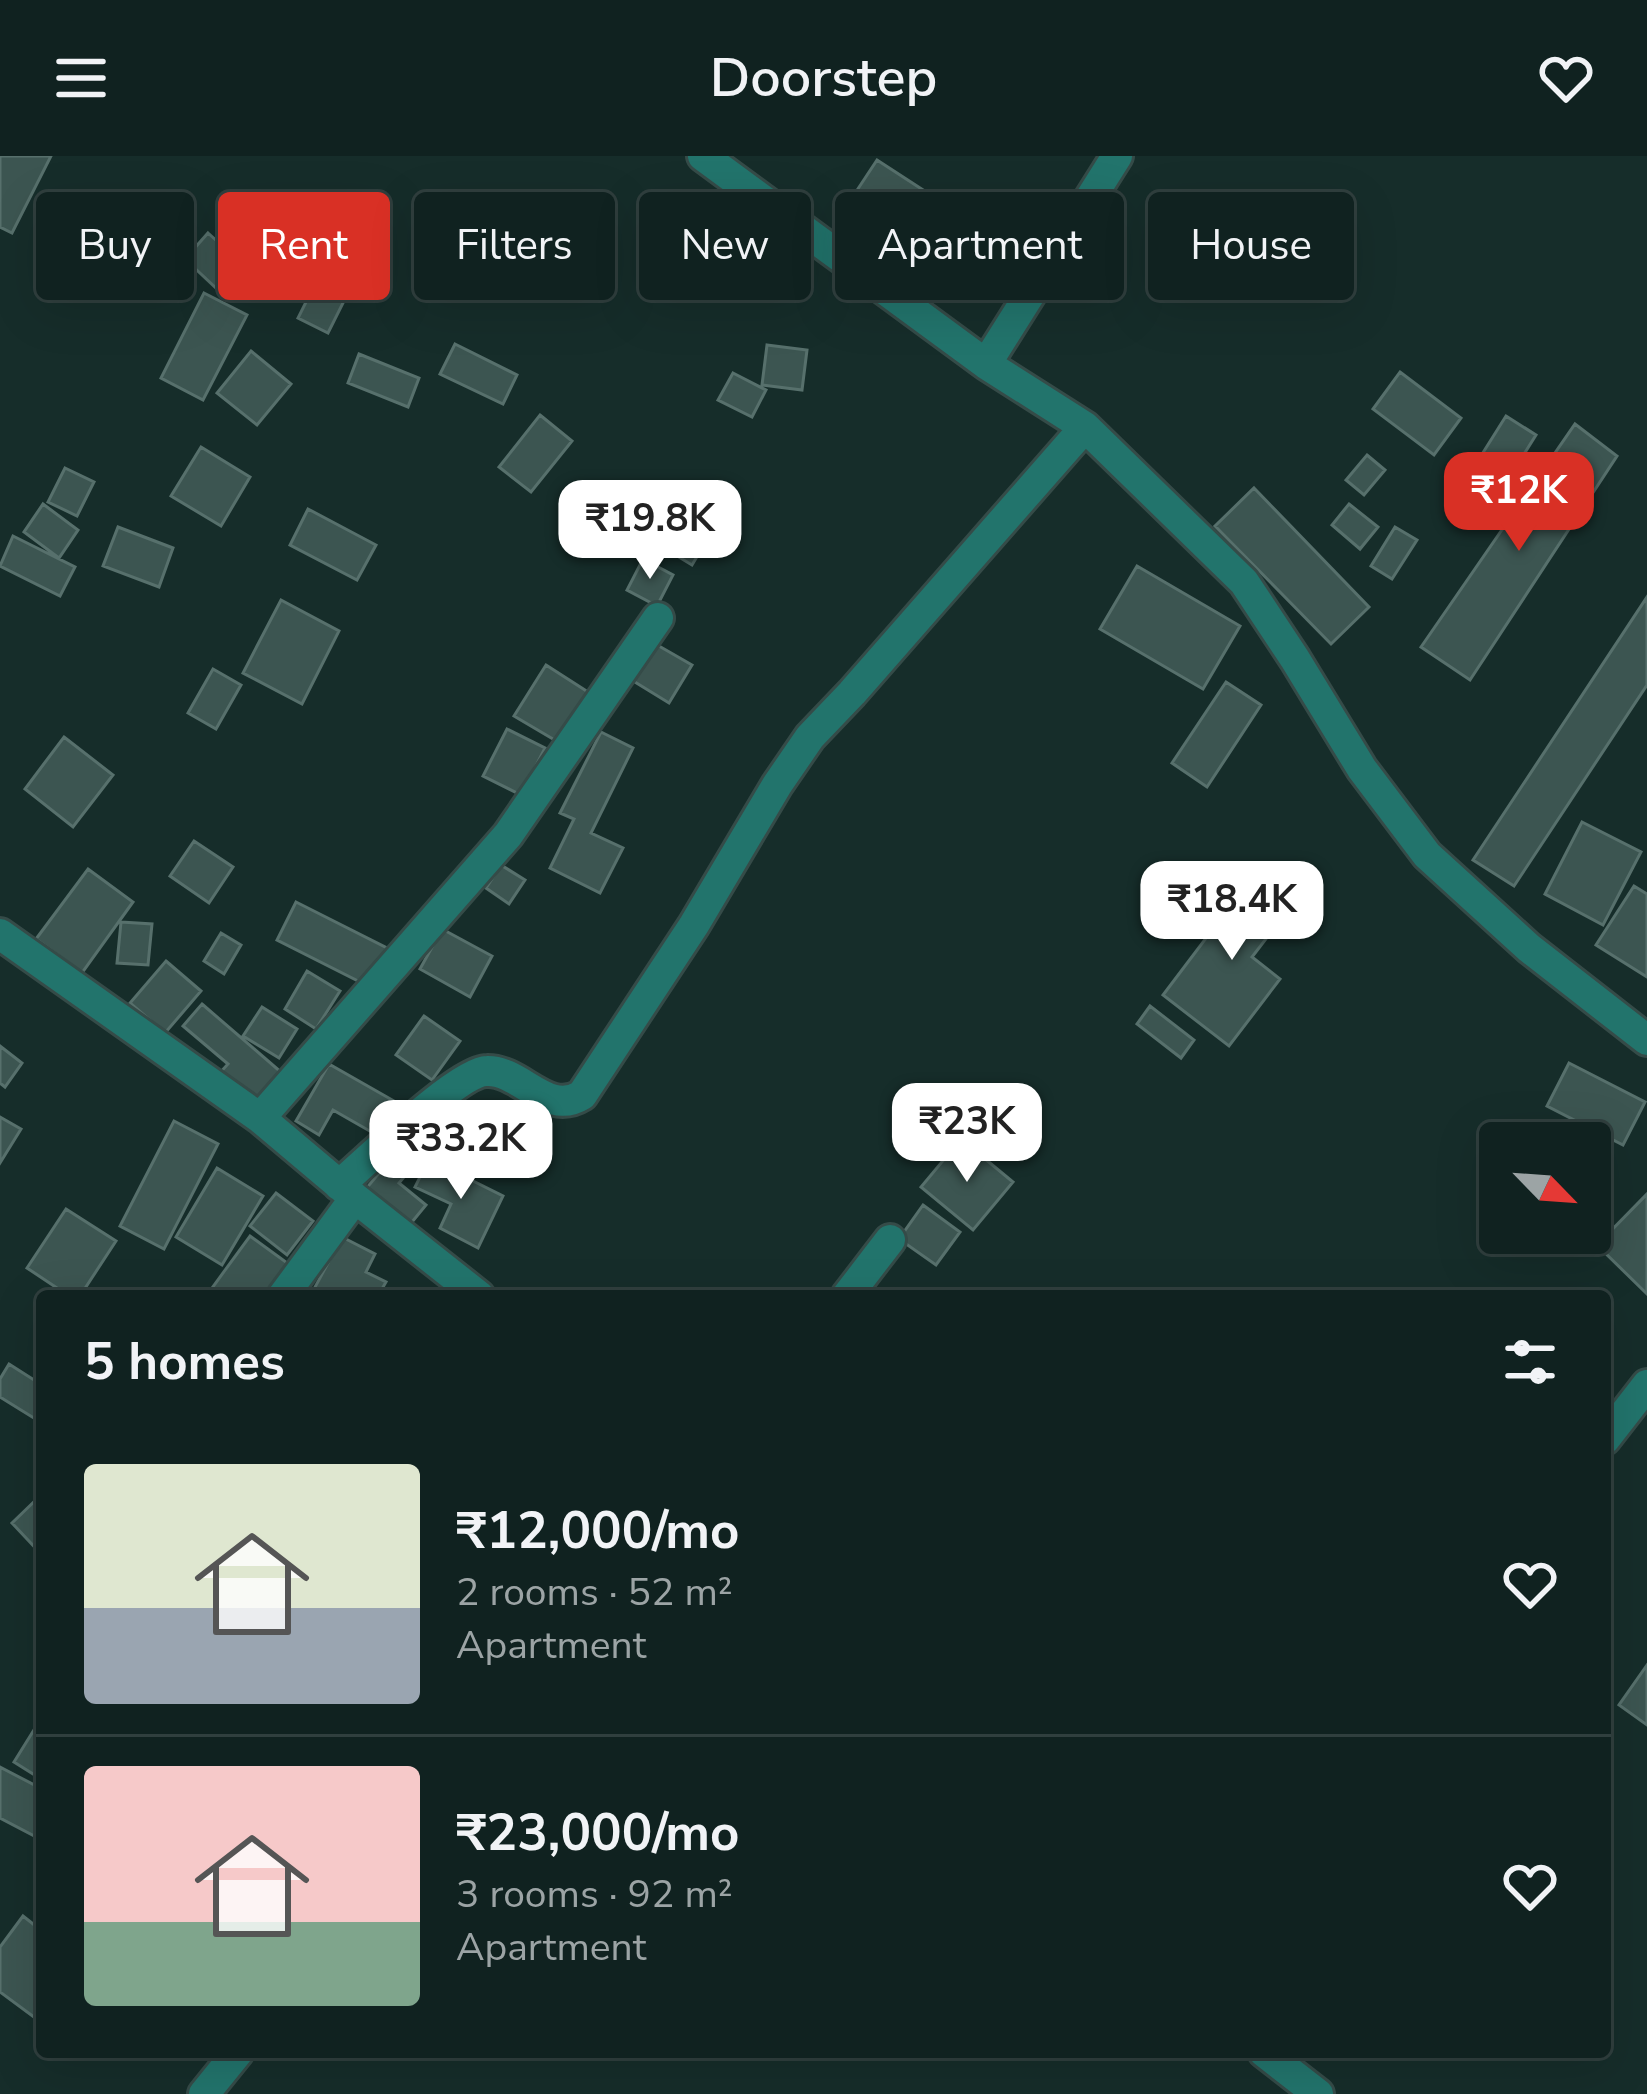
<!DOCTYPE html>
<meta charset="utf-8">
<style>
:root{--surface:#102220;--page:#192a29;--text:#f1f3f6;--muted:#9ca4a5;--line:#303f3e;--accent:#d93025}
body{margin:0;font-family:"Nunito Sans",sans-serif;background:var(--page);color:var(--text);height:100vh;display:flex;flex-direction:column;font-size:45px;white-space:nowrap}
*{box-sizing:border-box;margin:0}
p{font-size:39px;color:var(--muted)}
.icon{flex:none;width:66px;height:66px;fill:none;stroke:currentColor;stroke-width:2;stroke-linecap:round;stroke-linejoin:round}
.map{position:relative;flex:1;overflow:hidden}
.details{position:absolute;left:36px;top:1134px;width:1575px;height:768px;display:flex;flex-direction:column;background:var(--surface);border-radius:12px;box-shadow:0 12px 48px #0002,0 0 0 3px var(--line)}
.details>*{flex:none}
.guide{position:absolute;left:36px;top:36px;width:1575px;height:108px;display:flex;gap:24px}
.needle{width:78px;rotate:115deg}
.buttons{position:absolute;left:1479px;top:966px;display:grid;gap:24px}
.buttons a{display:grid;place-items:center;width:132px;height:132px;border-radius:12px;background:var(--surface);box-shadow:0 12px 48px #0002,0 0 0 3px var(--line);font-size:60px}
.price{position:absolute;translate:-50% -102px;padding:0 27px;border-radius:24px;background:#fff;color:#222;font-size:39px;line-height:78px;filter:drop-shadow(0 3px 6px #0008)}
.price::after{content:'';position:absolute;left:50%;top:72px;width:36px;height:27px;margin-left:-18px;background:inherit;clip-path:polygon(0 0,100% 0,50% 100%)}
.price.active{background:var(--accent);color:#fff}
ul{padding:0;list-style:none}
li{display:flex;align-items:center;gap:36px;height:300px;padding:0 48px}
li+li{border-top:3px solid var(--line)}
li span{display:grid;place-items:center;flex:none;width:336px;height:240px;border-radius:12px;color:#555}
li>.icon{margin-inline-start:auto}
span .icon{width:144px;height:144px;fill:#fffc;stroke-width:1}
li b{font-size:51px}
h2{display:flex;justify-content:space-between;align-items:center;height:144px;padding:0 48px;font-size:51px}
.chip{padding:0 42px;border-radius:12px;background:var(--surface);box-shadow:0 12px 48px #0002,0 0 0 3px var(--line);font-size:42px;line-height:108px}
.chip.active{background:var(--accent);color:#fff}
header{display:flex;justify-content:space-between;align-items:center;height:156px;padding:0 48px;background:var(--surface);font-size:54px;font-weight:600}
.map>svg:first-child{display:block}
</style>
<header><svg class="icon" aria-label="menu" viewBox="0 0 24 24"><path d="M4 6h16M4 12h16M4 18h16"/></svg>Doorstep<svg class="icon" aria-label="heart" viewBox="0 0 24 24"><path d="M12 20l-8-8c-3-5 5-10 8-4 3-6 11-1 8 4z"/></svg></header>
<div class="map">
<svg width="1647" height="1938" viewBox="0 0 1647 1938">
<rect width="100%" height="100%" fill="#162d2a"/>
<!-- building -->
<path fill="#3c5551" stroke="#57706c" stroke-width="3" d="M0,0H51L12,77L0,71Z
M877,4L940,45L895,115L859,91L866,81L838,63Z
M720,75L754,105L737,125L703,95Z
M208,77L239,105L216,132L185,103Z
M314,130L344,145L328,177L298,162Z
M204,137L247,159L203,244L161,222Z
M455,188L517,219L503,248L440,218Z
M767,189L807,194L802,234L762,229Z
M251,195L291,228L257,269L217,237Z
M359,198L419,222L408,251L348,227Z
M1400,216L1461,262L1434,299L1373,253Z
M733,217L766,234L752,261L718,244Z
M540,259L572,285L531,336L499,311Z
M1506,260L1536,279L1509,322L1479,303Z
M1575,268L1617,300L1470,524L1421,491Z
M201,291L250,321L221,370L171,340Z
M1367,299L1385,314L1364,339L1346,324Z
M65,312L94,326L77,360L48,346Z
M656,330L718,366L692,409L631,372Z
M1254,332L1369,451L1331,488L1215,370Z
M43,348L78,374L59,402L24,376Z
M1349,348L1378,371L1360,393L1332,369Z
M308,353L376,389L357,424L290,389Z
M118,371L173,392L159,431L103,410Z
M1395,371L1417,384L1392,423L1371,410Z
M13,380L75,411L60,440L0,410Z
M643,403L673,419L657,450L627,434Z
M1137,410L1240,470L1203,533L1100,473Z
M1647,441V529L1514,730L1473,704Z
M281,444L339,475L302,548L243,517Z
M652,486L692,509L669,547L630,523Z
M546,509L588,536L558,586L514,560Z
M213,513L241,529L216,573L188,557Z
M1226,526L1261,549L1207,631L1172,607Z
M507,573L545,592L521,639L483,620Z
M601,576L633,592L591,677L623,692L600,737L550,712L574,663L560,657Z
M64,581L113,619L73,671L25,633Z
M1582,666L1641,696L1603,769L1545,738Z
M194,685L233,711L209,747L170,720Z
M501,709L525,724L509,748L486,732Z
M88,713L133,746L82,817L36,783Z
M1256,716L1295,745L1252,801L1280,823L1229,890L1163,839Z
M1634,730L1647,738V821L1596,789Z
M296,746L387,792L368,830L277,784Z
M121,766L152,768L148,809L117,807Z
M442,773L492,800L470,841L420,813Z
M221,777L241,789L224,818L204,805Z
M166,805L201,835L165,877L130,847Z
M307,815L340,835L316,873L285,853Z
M202,848L282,917L253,952L216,921L228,908L183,870Z
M1150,850L1194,884L1181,902L1137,868Z
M262,851L297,873L279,902L243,880Z
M424,860L460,885L432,924L396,899Z
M0,890L22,907L5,931L0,927Z
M1569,907L1645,946L1623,989L1547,950Z
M329,908L401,949L382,982L333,954L319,979L296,965Z
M0,961L21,973L0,1007Z
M174,965L218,988L164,1093L120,1070Z
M961,983L1013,1026L973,1074L921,1031Z
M402,990L419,1003L399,1027L426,1049L407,1072L364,1035Z
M429,1003L503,1040L478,1092L440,1072L451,1048L415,1031Z
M217,1012L263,1040L222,1109L176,1081Z
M276,1037L313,1065L287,1099L250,1070Z
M1647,1038V1138L1597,1089Z
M923,1049L960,1076L936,1109L899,1083Z
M66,1053L116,1085L80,1140H69L27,1112Z
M250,1080L290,1109L268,1140H224L212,1132Z
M342,1081L375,1098L366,1116L386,1126L378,1140H318L320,1136L314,1133Z
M9,1208L42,1229V1255L37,1264L0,1241V1223Z
M42,1338V1399L12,1367Z
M1647,1509V1569L1619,1549Z
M42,1561V1622L41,1623L14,1606Z
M0,1611L42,1633V1684L0,1662Z
M23,1760L42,1775V1810L40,1813L42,1815V1867L0,1836V1791Z"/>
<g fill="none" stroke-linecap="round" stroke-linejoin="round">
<defs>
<path id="minor" d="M703,0L986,208L1085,271L1244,426L1295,503L1362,613L1427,699L1529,792L1647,884
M986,208L1117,0
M0,778L260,962L355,1042L479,1140
M260,962L508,679L658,462
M339,1029C365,1007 459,915 487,915C521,914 547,961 582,939L694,769L777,629L810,581L852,537L1085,271
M283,1140L355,1042
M847,1140L890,1084
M1605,1283L1647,1229
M1264,1896L1318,1938
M204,1938L238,1896"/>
</defs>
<!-- minor casing -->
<use href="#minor" stroke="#354b48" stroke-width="36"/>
<!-- minor -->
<use href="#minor" stroke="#22746c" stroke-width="30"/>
</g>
</svg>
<div class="buttons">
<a><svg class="needle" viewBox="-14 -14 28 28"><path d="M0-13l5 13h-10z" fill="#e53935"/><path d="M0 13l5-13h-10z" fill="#9ca4a5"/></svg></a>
</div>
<b class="price active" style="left:1519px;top:398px">₹12K</b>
<b class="price" style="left:650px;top:426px">₹19.8K</b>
<b class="price" style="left:1232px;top:807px">₹18.4K</b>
<b class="price" style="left:967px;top:1029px">₹23K</b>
<b class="price" style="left:461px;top:1046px">₹33.2K</b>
<div class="guide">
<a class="chip">Buy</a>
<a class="chip active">Rent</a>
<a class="chip">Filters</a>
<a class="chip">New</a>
<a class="chip">Apartment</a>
<a class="chip">House</a>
</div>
<section class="details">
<h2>5 homes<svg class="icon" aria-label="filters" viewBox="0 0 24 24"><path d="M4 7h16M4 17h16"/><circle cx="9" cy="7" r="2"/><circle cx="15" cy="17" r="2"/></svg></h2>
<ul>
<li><span style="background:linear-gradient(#dfe7d0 60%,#9aa5b1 0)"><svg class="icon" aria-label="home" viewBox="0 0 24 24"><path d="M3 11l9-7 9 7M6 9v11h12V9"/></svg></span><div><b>₹12,000/mo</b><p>2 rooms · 52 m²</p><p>Apartment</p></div><svg class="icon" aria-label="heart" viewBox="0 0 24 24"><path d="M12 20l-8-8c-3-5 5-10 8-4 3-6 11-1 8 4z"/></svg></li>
<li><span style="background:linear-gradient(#f6c9c9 65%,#7fa58c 0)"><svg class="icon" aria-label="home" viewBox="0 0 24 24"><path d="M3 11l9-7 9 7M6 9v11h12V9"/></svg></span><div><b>₹23,000/mo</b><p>3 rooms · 92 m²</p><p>Apartment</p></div><svg class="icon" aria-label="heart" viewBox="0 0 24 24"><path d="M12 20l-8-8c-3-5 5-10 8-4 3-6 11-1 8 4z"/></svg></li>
</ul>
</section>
</div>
